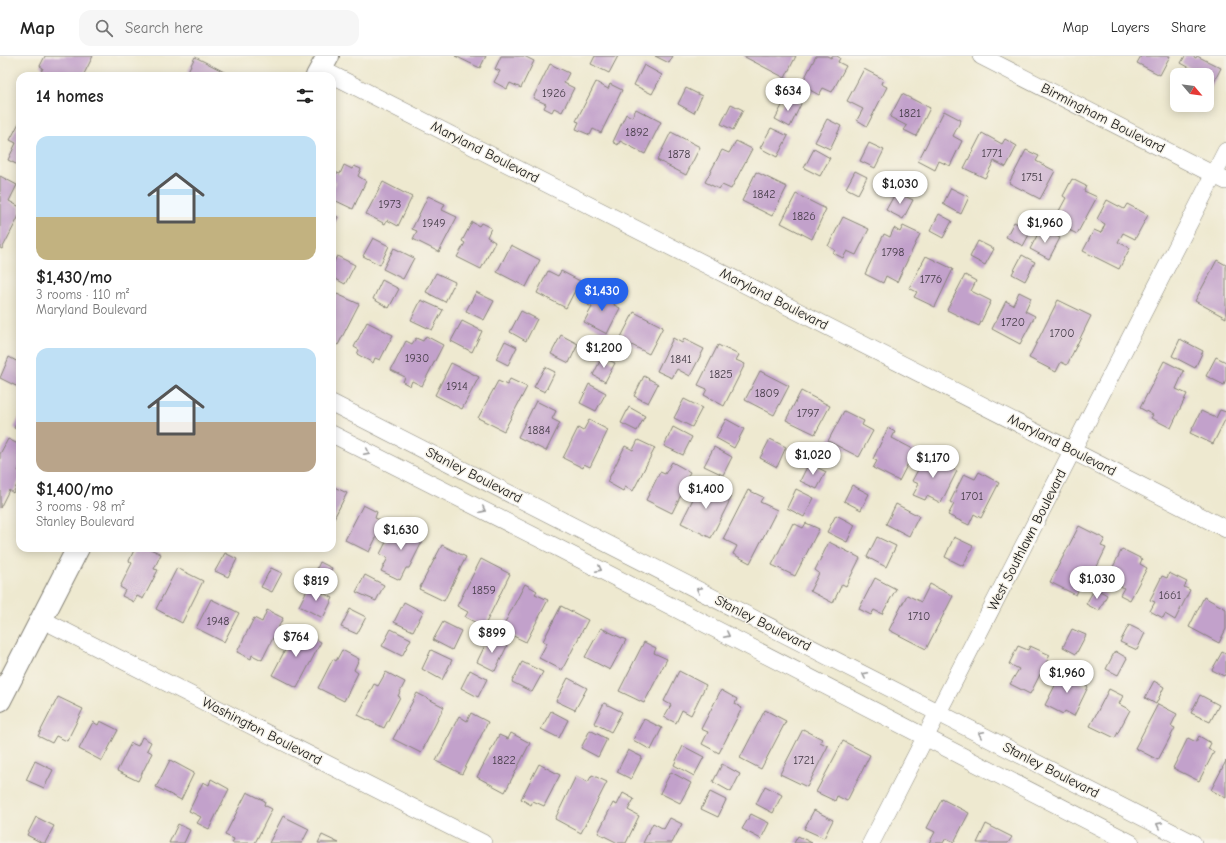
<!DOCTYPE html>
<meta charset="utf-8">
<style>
:root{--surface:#fff;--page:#f6f6f6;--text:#222;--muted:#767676;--line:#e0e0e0;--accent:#2563eb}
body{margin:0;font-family:"Comic Neue",sans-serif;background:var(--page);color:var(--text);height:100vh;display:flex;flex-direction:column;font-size:15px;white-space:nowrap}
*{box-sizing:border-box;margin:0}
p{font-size:13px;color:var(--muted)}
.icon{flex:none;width:22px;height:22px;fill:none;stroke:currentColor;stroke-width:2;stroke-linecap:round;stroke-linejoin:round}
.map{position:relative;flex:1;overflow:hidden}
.panel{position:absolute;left:16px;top:16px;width:320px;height:480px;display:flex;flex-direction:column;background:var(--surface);border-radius:12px;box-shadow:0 2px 10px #0003}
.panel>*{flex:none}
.needle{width:26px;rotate:119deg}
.controls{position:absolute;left:1170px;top:12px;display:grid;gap:8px}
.controls a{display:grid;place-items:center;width:44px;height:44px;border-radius:8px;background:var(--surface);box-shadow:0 2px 10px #0003;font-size:20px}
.price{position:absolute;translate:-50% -34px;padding:0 9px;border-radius:14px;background:#fff;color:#222;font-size:13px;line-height:26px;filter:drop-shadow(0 1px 2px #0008)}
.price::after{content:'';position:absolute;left:50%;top:24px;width:12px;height:9px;margin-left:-6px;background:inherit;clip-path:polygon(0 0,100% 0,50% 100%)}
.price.on{background:var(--accent);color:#fff}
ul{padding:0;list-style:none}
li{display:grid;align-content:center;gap:8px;height:212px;padding:0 20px}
li span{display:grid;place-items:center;height:124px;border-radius:12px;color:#555}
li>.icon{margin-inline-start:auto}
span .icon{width:72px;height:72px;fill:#fffc;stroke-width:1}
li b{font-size:17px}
h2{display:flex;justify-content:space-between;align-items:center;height:48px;padding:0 20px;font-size:17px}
header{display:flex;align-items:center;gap:24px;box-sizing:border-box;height:56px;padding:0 20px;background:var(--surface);border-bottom:1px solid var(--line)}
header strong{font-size:19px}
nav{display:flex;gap:22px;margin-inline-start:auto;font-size:14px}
.search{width:280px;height:36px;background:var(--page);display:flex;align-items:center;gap:10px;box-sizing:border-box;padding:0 14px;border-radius:12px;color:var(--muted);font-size:15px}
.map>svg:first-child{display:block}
</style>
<header>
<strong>Map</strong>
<div class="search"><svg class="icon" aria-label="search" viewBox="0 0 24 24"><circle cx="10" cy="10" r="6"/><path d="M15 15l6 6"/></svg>Search here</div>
<nav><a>Map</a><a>Layers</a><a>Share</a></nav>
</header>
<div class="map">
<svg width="1226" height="787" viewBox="0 0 1226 787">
<rect width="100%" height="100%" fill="#f7f3e8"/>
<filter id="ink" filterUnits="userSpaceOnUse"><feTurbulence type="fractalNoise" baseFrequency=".025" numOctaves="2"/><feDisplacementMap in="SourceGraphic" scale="8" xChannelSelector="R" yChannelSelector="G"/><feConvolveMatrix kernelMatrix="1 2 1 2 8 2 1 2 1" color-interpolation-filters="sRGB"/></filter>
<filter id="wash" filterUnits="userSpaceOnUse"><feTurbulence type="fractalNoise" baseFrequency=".012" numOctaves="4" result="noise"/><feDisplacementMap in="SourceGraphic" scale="16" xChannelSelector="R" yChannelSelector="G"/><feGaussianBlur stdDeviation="0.9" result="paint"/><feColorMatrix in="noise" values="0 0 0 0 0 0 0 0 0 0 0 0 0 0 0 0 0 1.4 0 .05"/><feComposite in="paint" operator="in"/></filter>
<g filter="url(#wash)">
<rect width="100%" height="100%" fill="#eee9d0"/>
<g id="blocks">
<!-- building -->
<path fill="#c2a1cb" d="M45,0H93L83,20H39L43,12L40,10Z
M455,0H486L480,12Z
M501,0H524L534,5L521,32L510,27L507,33L494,26L500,15L495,13Z
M595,0H618L609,17L591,8Z
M655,0H673L669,7Z
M743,0H796L785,22Z
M816,0H827L831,2L832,0H837L840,2L838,6L846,10L832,36L823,32L819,39L801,29Z
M1141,0H1170L1160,19L1137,7Z
M1185,0H1192L1196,2L1197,0L1221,12L1209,36L1207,35V19H1187L1190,12L1181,7Z
M195,1L205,6L232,20H198L188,15Z
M550,8L569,17L564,27L574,32L562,56L554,52L552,56L544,52L546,48L533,42Z
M644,9L662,19L652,38L634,29Z
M864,13L883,23L881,28L887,31L867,70L857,64L863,53L847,45Z
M596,26L608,33L610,28L622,34L601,77L593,73L590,79L576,73L579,66L576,65Z
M686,32L702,40L694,57L678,48Z
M902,38L930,52L916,80L904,74L907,70L890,61Z
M787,40L801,48L790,71L775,63Z
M731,48L743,54L733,74L721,68Z
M636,53L661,66L645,98L620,85L618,89L613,86L626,58L632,61Z
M944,55L961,64L953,80L962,85L950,110L939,105L935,114L918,105Z
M827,63L841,70L830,93L815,86Z
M20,65V110L8,104L16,87L10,84Z
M771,72L788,80L777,101L760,92Z
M671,76L700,91L686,119L657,104Z
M982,77L1002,88L1005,83L1017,90L1006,111L994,105L985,122L964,112Z
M736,85L752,93L731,133L722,129L719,133L705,126L722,94L729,97Z
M869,87L884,94L875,112L860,105Z
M814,93L830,102L820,120L804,112Z
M1026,94L1039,100L1036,105L1055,115L1040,143L1009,127Z
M344,109L352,113L354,110L361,113L358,120L366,125L353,153L332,143V135L336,126L332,124V115L340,118Z
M855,115L867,121L858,138L846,132Z
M756,116L787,131L772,160L742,145Z
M0,120L17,129L9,145L20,151V158L2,193L0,192Z
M1072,123L1086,130L1084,135L1097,141L1077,178L1053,166L1066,142L1063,140Z
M383,126L412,141L398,170L387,164L385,168L366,158Z
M951,132L969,141L961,158L943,148Z
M896,136L913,144L903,163L886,154Z
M796,138L826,153L812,183L781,167Z
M428,140L445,148L442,154L457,161L439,196L413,183L417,175L412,173Z
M1107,144L1124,153L1127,148L1148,159L1135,183L1123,177L1118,186L1130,192L1119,213L1083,195L1094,174L1101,177L1105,168L1097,163Z
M332,157L338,161L332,173Z
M939,158L952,165L943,182L930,175Z
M843,161L869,173L856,199L847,195L843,202L833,197L835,194L828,190Z
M472,166L479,170L481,167L491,172L487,181L495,186L481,213L457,201L465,187L462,185Z
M1014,166L1031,175L1023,190L1006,181Z
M903,170L920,178L897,226L886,220L883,227L865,218L884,178L890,181L894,172L900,176Z
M1041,172L1060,182L1049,203L1030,193Z
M373,182L389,190L380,209L363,200Z
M978,185L994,193L985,209L970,201Z
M511,189L540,204L526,231L497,216Z
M394,192L414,202L403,223L383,213Z
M1022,199L1035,206L1025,225L1012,218Z
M337,200L355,209L345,228L332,221V210Z
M926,200L953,213L935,251L914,241L917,236L909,232Z
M1217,204L1226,209V262L1195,245Z
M548,215L558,220L561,215L580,225L566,252L537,237Z
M436,217L455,226L445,246L426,236Z
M965,219L976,225L971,235L991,245L979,270L947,254Z
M382,224L399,233L389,252L373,243Z
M596,234L616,244L614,249L620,252L607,278L584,266L592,251L588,249Z
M476,236L494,245L484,264L466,255Z
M1019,236L1031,242L1025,255L1035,260L1020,288L992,273L1006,245L1013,249Z
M337,238L359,248L338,289L332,286V242L334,243Z
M421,244L443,254L432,274L411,264Z
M1058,244L1091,260L1067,309L1061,306L1056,316L1029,302Z
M521,255L537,263L526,285L510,276Z
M634,256L663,271L649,298L620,283Z
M462,265L482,275L472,296L451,285Z
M367,266L393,279L380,304L375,302L373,307L357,298L359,294L354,291Z
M561,279L578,288L569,307L551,298Z
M426,280L443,289L422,330L412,325L410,330L403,326L405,321L391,314L406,285L412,288L416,282L423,285Z
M673,282L682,287L684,283L704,293L690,320L677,313L672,322L657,315Z
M1180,283L1203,295L1195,312L1172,300Z
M505,285L517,291L508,309L496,303Z
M718,289L739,299L736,304L745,308L724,350L704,339L707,333L698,329Z
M9,301L20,307V332L0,322Z
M602,301L615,307L605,326L593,319Z
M1216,301L1226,306V324L1224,329L1206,320Z
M1164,305L1184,315L1176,333L1187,338L1171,372L1151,362L1153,359L1140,352Z
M451,307L479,321L462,353L435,339Z
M545,311L555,316L545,336L534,331Z
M760,315L789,330L774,359L745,344Z
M644,320L658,328L648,347L634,340Z
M510,323L527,331L504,375L478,362L498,325L507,329Z
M589,328L606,337L596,355L580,347Z
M801,335L830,350L815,378L786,364Z
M684,343L702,352L692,371L674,362Z
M536,345L556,355L552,363L560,367L546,395L518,381Z
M629,351L645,360L637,375L621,367Z
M1220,354L1226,356V362L1213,388L1190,377L1201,355L1216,362Z
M844,355L864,365L862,369L873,375L859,401L828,385Z
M20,360V375L14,372Z
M726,363L744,373L734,392L716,382Z
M589,364L608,374L590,411L584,408L583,412L563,402L578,372L583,375Z
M673,371L692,381L683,399L664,390Z
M888,372L895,376L892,382L915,394L899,425L873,412L877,405L873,403Z
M8,383L20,389V410L18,415L20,416V423L13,437L9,434L0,452V398Z
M770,383L786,391L777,411L760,402Z
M638,384L655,392L633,435L625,431L623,435L607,426L625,390L633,394Z
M714,391L732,401L723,419L704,410Z
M928,395L937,400L934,404L957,415L941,447L927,440L925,444L913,439L919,428L912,425Z
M672,406L690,416L684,428L686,429L672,457L646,444L660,416L665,418Z
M809,407L826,416L817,433L800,425Z
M979,416L999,427L981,462L974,458L969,469L948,459L954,448L950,446L964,418L975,423Z
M701,427L731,442L711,482L681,467Z
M852,429L869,438L861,454L844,445Z
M332,430L347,437L332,466Z
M796,433L814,442L804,461L787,452Z
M748,434L763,441L760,446L777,454L750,507L733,498L737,490L723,483Z
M896,448L919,460L909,480L886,468Z
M363,449L377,456L375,462L384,466L369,496L345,484Z
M836,459L855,469L847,486L827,476Z
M408,466L421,473L417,481L423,484L409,512H406L400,524L381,515L388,502L380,498L388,482L392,484L398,471L404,474Z
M793,467L803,472L806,467L819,473L795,520L772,509Z
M1079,470L1105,483L1101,490L1106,492L1089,527L1083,524L1076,539L1050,526Z
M877,481L896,490L886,511L867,501Z
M954,481L973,490L963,510L945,501Z
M829,486L860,502L846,530L842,528L833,547L810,535L819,517L815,514Z
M442,489L466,501L444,545L419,533Z
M135,492H148L161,498L154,513L158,514L143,543L137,540L134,546L122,540L125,534L120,531L132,507L129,505Z
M1122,493L1142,503L1140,508L1147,512L1130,544L1120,539L1124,532L1107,523Z
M225,497L237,503L228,521L215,515Z
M481,503L510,518L484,571L465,561L468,556L457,550Z
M320,506L332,512L324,529L312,523Z
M177,512L203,525L182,567L156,553Z
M271,512L282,517L272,536L261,531Z
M1169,517L1187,526L1184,531L1190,534L1175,564L1165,558L1163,562L1150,555L1155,546L1150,544L1162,520L1167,522Z
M365,519L384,529L376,545L356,536Z
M875,522L896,533L882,558L874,554L871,559L859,553Z
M525,528L537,535L535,538L548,544L526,586L501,574Z
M930,528L953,540L926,593L889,574L907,539L921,546Z
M309,530L333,542L323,562L299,550Z
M1095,532L1107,539L1099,555L1086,548Z
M1204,541L1226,553V573L1219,587L1189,571Z
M211,543L239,557L224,586L196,572Z
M404,546L423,556L413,575L394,566Z
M561,550L588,564L562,614L539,602L547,587L543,585Z
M350,553L366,561L357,578L341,571Z
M267,554L283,562L262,604L252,599L251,603L237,596L254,562L262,566Z
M443,566L461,575L452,594L433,584Z
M1129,569L1145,577L1137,594L1120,586Z
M601,572L626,584L610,614L585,601Z
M296,573L321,586L297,632L272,619Z
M391,573L411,583L402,600L382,590Z
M1072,573L1086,579L1076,598L1063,591Z
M489,581L507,590L495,615L477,606Z
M644,586L656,592L654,597L667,603L644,647L619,635Z
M1018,590L1028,594L1030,590L1050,599L1030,638L1010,628L1019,613L1009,608Z
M342,594L359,603L354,614L358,617L344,645L318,632L333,603L336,605Z
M431,594L452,604L442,624L422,613Z
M1115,595L1127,602L1118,619L1106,613Z
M1222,596L1226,598V617L1224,620L1212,614Z
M522,606L543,616L532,636L512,626Z
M1064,612L1080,621L1078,626L1088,631L1074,660L1065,655L1063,658L1045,649Z
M470,614L487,623L478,641L461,632Z
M679,615L706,629L691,659L682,654L676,667L664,661L671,649L664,645Z
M386,616L405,626L398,640L400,641L384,672L358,659L374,628L378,630Z
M568,622L587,632L575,654L556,645Z
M1154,625L1164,631L1156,648L1145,642Z
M1109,633L1123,640L1119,648L1130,654L1115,682L1090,670Z
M721,634L737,643L735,648L742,652L719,697L702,688L708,676L701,673Z
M417,637L444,651L421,697L393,683Z
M1200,639L1219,649L1210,666L1191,657Z
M58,641L83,653L67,685L56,680L52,687L38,680Z
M604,647L622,656L611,676L594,667Z
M1158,648L1177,658L1171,670L1175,672L1158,704L1135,692Z
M765,654L786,665L761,713L740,702Z
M551,655L568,664L559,682L541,673Z
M471,657L488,666L462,718L436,705L459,660L467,665Z
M644,663L662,672L651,694L633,684Z
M100,665L118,674L102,705L79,693L93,666L98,669Z
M803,673L822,683L820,686L828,690L807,731L780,718Z
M590,674L607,683L598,701L581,692Z
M511,677L530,687L505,736L477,721L499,679L508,683Z
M1199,680L1211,687L1208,693L1214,696L1199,725L1173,712L1188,682L1196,686Z
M142,681L151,686L147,694L152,697L138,725L117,715L131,687L138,690Z
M843,685L870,699L847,745L837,740L835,745L816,736Z
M683,690L704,701L694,720L674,709Z
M628,694L642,701L631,723L617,716Z
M170,704L194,717L181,744L156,731Z
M35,705L53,714L44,732L26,724Z
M1226,705V742L1211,734Z
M539,708L560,719L544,750L533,745L531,749L521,743Z
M722,708L740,718L731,736L713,726Z
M671,716L691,727L680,747L660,737Z
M592,719L607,726L581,777L555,763L576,720L588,726Z
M211,723L229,733L209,773L197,767L201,761L189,755L203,726L209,729Z
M765,730L782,739L773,757L756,748Z
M247,736L265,745L264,749L272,753L255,787H232L234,783L225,779Z
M710,736L726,744L718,761L701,753Z
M623,737L634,743L628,754L639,760L626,787H618L598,777L613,747L617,749Z
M942,743L969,757L954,786L946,782L943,787H929L935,776L927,772Z
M814,754L833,764L824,782L804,773Z
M751,758L769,767L761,783L742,773Z
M283,760L309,773L302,787H269Z
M36,761L54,770L45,787H42L27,779Z
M670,762L682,768L672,787H643L653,767L664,773Z
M178,768L190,774L184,787H169Z
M986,768L1012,781L1008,787H977Z
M322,779L339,787H318Z
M798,780L812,787H794Z"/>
</g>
</g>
<g filter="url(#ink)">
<use href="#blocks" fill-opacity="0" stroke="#858276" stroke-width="1"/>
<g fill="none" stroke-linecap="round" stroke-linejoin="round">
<defs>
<path id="street" d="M981,0L1226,125
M321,13L1226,473
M332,347L1193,787
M332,378L558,492L1131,787
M41,563L483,787
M871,787L1226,95"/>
<path id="secondary" d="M317,20L328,0
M0,644L78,492"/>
</defs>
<!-- street casing -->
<use href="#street" stroke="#858276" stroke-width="18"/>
<!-- secondary casing -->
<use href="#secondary" stroke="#858276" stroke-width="24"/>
<!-- street -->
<use href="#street" stroke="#fff" stroke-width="17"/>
<!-- secondary -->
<use href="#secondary" stroke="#fff" stroke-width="22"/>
</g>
<!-- one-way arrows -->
<defs><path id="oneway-chevron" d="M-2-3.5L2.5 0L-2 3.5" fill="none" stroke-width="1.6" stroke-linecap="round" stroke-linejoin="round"/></defs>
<g stroke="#999">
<use href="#oneway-chevron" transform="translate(367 396) rotate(26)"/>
<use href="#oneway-chevron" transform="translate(483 454) rotate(27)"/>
<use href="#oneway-chevron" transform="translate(599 513) rotate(27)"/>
<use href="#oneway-chevron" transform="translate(699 534) rotate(-153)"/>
<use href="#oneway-chevron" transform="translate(727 579) rotate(27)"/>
<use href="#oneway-chevron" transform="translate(865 619) rotate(-153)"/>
<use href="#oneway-chevron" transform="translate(981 678) rotate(-153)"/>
<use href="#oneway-chevron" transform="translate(1159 769) rotate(-153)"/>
</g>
</g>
<g text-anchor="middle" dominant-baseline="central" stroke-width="3" stroke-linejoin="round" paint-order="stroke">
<!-- number labels -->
<g font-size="12" fill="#463d48">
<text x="554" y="37">1926</text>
<text x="910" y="57">1821</text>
<text x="637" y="76">1892</text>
<text x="992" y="97">1771</text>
<text x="679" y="98">1878</text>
<text x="1032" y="121">1751</text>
<text x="764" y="138">1842</text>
<text x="390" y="148">1973</text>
<text x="804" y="160">1826</text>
<text x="434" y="167">1949</text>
<text x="893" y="196">1798</text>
<text x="931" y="223">1776</text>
<text x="1013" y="266">1720</text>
<text x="1062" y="277">1700</text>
<text x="417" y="302">1930</text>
<text x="681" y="303">1841</text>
<text x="721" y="318">1825</text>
<text x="457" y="330">1914</text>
<text x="767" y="337">1809</text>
<text x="808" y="357">1797</text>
<text x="539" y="374">1884</text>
<text x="972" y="440">1701</text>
<text x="484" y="534">1859</text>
<text x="1170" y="539">1661</text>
<text x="919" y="560">1710</text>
<text x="218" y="565">1948</text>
<text x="504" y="704">1822</text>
<text x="804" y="704">1721</text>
</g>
<!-- street labels -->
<g font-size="14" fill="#1c1c1c" stroke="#f7f3e8">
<text transform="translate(1103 62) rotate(27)">Birmingham Boulevard</text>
<text transform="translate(485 96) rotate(27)">Maryland Boulevard</text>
<text transform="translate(774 243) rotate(27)">Maryland Boulevard</text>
<text transform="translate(1062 389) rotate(27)">Maryland Boulevard</text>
<text transform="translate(474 419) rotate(27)">Stanley Boulevard</text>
<text transform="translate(1027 484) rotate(-63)">West Southlawn Boulevard</text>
<text transform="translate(763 567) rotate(27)">Stanley Boulevard</text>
<text transform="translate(262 675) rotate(27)">Washington Boulevard</text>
<text transform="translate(1051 714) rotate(27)">Stanley Boulevard</text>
</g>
</g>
</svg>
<div class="controls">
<a><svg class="needle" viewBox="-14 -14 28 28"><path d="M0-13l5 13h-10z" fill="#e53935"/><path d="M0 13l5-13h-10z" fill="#767676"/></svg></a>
</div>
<b class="price" style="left:788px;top:56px">$634</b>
<b class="price" style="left:900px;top:149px">$1,030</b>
<b class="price" style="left:1045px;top:188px">$1,960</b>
<b class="price on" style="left:602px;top:256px">$1,430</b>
<b class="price" style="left:604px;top:313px">$1,200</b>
<b class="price" style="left:813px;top:420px">$1,020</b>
<b class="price" style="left:933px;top:423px">$1,170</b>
<b class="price" style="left:706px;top:454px">$1,400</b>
<b class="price" style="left:401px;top:495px">$1,630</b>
<b class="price" style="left:1097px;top:544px">$1,030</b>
<b class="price" style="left:316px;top:546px">$819</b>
<b class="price" style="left:492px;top:598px">$899</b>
<b class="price" style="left:296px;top:602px">$764</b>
<b class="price" style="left:1067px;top:638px">$1,960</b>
<section class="panel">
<h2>14 homes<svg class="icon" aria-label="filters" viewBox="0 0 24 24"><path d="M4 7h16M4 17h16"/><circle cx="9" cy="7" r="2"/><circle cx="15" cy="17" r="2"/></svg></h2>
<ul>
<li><span style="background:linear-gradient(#bfe0f5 65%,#c2b280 0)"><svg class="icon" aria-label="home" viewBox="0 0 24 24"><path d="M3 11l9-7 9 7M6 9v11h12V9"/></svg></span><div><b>$1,430/mo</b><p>3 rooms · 110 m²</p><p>Maryland Boulevard</p></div></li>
<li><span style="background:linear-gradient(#bfe0f5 60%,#b9a48a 0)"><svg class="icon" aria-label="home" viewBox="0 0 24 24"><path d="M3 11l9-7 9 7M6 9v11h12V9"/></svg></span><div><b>$1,400/mo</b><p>3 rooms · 98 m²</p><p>Stanley Boulevard</p></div></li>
</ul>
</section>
</div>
